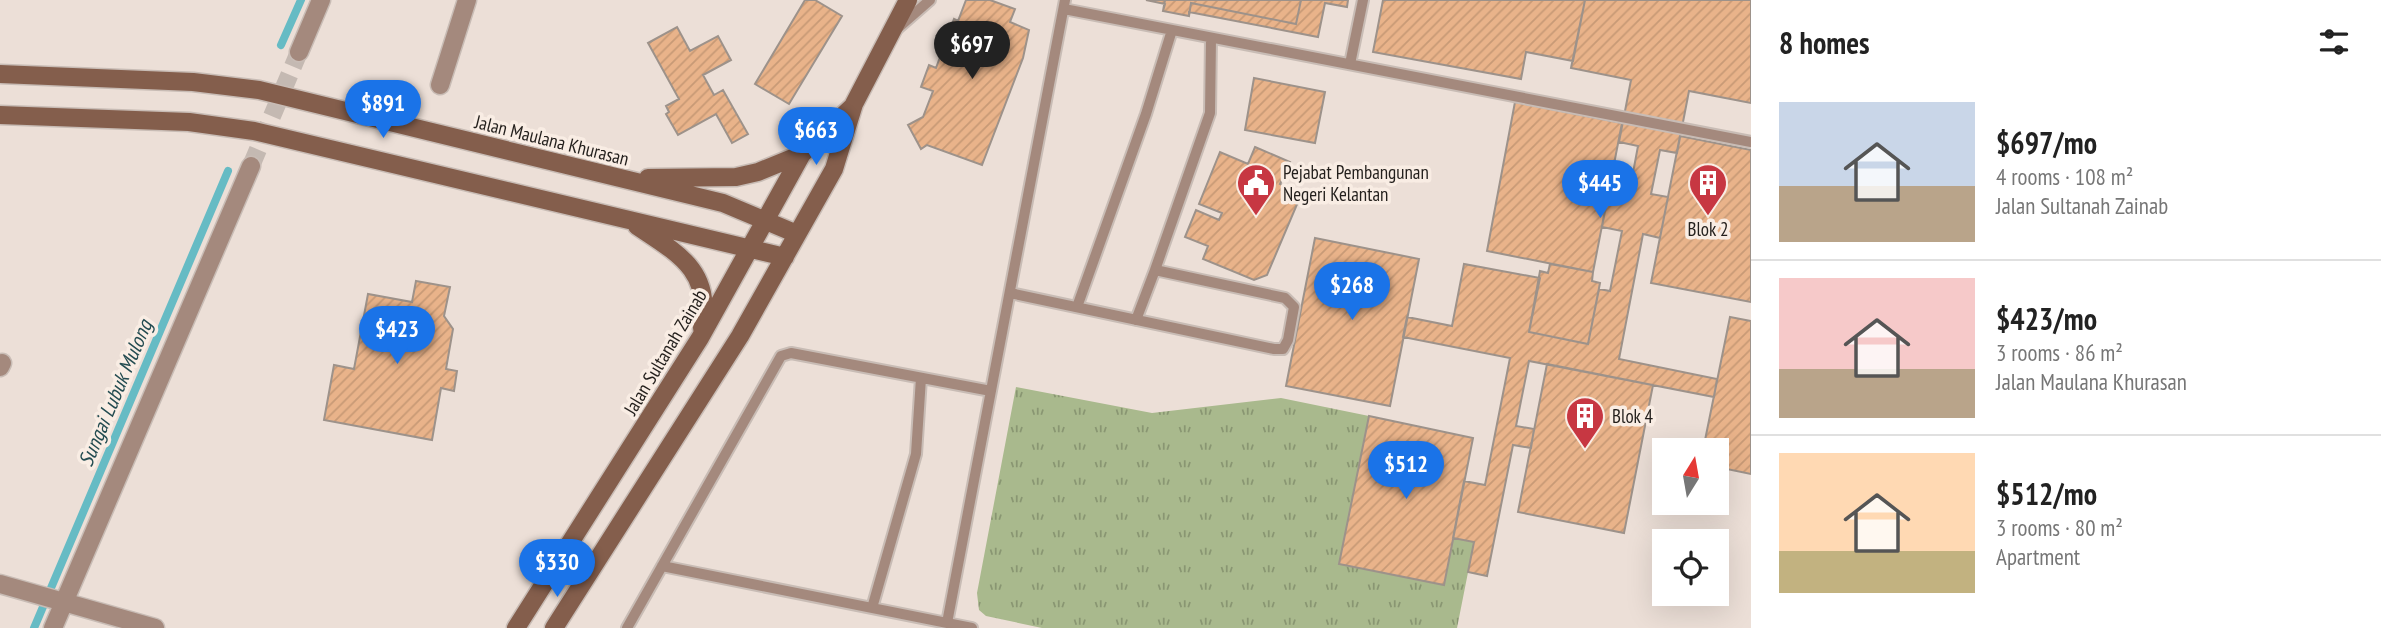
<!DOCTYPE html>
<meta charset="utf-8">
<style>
:root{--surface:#fff;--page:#f6f6f6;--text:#222;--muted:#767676;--line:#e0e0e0;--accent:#1a73e8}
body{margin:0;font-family:"PT Sans Narrow",sans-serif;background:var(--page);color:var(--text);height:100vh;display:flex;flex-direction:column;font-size:26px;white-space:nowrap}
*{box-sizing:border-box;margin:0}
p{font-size:23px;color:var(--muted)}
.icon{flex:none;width:38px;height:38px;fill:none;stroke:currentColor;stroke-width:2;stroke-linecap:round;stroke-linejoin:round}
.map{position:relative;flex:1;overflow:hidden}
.side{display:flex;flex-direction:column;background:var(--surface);width:630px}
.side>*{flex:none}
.needle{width:46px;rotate:11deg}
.tools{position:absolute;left:1652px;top:438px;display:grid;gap:14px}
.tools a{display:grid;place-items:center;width:77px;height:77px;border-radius:0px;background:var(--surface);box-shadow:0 7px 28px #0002;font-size:35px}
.price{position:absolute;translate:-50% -60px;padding:0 16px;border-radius:24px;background:var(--accent);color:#fff;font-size:23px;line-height:46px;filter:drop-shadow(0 2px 4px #0008)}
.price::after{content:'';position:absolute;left:50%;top:42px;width:21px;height:16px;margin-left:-10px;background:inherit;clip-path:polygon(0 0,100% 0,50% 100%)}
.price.active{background:#222;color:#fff}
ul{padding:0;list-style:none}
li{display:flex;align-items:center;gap:21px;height:175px;padding:0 28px}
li+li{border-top:2px solid var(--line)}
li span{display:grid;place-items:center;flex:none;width:196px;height:140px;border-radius:0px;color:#555}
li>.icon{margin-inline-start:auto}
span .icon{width:84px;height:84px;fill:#fffc;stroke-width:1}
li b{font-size:30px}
h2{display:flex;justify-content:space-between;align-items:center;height:84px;padding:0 28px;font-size:30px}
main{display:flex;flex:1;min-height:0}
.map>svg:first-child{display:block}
</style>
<main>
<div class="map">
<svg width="1751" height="628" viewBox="0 0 1751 628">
<defs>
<pattern id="grass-tufts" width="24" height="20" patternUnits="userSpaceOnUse" patternTransform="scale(1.75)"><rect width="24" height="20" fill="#a9b98d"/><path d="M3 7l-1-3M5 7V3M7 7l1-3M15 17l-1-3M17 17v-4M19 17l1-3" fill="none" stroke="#899672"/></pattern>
<pattern id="building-hatch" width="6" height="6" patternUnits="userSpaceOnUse" patternTransform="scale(1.75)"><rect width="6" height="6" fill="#e9b38a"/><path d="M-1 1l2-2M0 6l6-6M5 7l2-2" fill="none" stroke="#c89a76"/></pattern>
</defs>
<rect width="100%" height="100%" fill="#ecdfd7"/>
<!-- grass -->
<path fill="url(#grass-tufts)" d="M1016,387L1152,413L1281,398L1369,416L1339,564L1443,585L1453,538L1474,542L1457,628H1042L986,616L979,610L977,593Z"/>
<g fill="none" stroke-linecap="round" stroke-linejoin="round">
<!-- stream -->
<path stroke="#66bbc4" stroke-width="8" d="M281,45L301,0
M34,628L228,171"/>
</g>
<!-- building -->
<path fill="url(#building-hatch)" stroke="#9d928a" stroke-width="2" d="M805,0H815L842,16L789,104L755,84Z
M966,0H990L1015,9L1010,22L1029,30L1023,58L982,165L927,145L921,149L908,125L923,117L933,91L921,87L929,65L936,68L954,19L958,21Z
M1146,0H1348L1347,7L1325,3L1318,37L1189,12V16L1163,11L1165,4Z
M1165,0H1301L1296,24L1191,3L1189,16L1163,11Z
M1585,0L1573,61L1526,52L1521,79L1373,52L1383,0Z
M1585,0H1751V103L1689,91L1677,153L1660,150L1651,194L1668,197L1660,238L1643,234L1619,359L1717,379L1714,397L1529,361L1516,426L1534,429L1531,448L1513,445L1487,576L1468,572L1474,542L1453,538L1464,481L1485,485L1510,358L1403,337L1407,317L1452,326L1464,264L1540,278L1529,332L1588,344L1599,289L1610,291L1622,231L1602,227L1610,185L1630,189L1638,146L1619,142L1631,80L1571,68Z
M677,27L690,51L718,36L731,60L703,75L714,95L723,90L748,134L732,143L716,114L678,135L666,114L669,112L666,106L679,99L648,43Z
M1254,78L1325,92L1315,143L1245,130Z
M1515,102L1622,123L1593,272L1487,251Z
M1680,136L1751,150V302L1651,283Z
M1255,147L1290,162L1280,184L1292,189L1298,202L1267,275L1254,280L1203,259L1208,246L1185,237L1196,210L1219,220L1222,213L1199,204L1220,152L1248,164Z
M1315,238L1419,259L1390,406L1286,386Z
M1550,264L1593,272L1592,281L1600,283L1588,344L1529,332L1540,271L1548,273Z
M416,281L450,287L444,316L453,329L446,369L457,371L454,391L441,388L432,440L324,420L334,365L354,369L368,294L412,302Z
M1730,317L1751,321V474L1717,467V450H1703Z
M1547,364L1653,385L1624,533L1518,512Z
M1369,416L1473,438L1444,585L1339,564Z"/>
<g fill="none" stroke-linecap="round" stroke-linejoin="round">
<!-- street-tunnel -->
<path stroke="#c4b9b2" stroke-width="18" stroke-dasharray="18 9" stroke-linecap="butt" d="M251,166L299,52"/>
<defs>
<path id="lane" d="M1064,9L1751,142
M898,28L930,0
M1350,64L1363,0
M1155,270L1210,113L1211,38
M1010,293L1274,349H1283L1288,340L1294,307L1285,298L1155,270L1136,320
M1077,307L1146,114L1172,30
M662,566L972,628
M872,608L916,454L921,378
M947,623L1065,0
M627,628L781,356L791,353L991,391"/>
<path id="street" d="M299,52L321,0
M440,85L467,0
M0,367L2,363
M0,584L155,628
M53,628L251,166"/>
<path id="secondary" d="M0,74L193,82L259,90L723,203L797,234
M0,115L189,122L254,131L785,257
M648,178L736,177L758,172L802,154
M637,226C679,254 712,271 702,328
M516,628L700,338L802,154L852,107
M554,628L740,336L834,169L854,104L908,0"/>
</defs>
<!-- lane casing -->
<use href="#lane" stroke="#c8bcb5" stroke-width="14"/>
<!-- street casing -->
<use href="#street" stroke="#c8bcb5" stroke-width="21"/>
<!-- secondary casing -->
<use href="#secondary" stroke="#c8bcb5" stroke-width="21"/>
<!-- lane -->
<use href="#lane" stroke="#a4897d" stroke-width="10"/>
<!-- street -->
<use href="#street" stroke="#a4897d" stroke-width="18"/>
<!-- secondary -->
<use href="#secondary" stroke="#845e4c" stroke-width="18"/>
</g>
<!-- icons -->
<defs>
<symbol id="civic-pin" viewBox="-11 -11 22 30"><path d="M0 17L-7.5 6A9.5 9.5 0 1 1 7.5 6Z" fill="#c73742" stroke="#f9ede4"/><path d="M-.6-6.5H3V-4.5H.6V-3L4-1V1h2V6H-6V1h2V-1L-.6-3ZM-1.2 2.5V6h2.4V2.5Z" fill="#fff"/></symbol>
<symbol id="building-pin" viewBox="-11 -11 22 30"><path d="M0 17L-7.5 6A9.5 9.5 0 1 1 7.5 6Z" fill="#c73742" stroke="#f9ede4"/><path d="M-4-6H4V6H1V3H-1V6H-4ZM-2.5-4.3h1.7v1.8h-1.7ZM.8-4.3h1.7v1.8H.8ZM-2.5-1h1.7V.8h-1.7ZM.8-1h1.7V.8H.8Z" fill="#fff"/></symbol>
</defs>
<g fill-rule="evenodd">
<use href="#civic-pin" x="1234" y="161" width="44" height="60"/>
<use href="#building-pin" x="1686" y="161" width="44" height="60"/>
<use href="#building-pin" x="1563" y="394" width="44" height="60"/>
</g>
<g text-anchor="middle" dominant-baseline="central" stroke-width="7" stroke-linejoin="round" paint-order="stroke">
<!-- street labels -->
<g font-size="19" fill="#231f1c" stroke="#f9ede4">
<text transform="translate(552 140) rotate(14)">Jalan Maulana Khurasan</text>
<text transform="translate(665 352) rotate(-59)">Jalan Sultanah Zainab</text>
</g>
<!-- poi labels -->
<g font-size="19" fill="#231f1c" stroke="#f9ede4" text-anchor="start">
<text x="1283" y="172">Pejabat Pembangunan<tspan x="1283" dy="22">Negeri Kelantan</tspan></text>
<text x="1708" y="229" text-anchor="middle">Blok 2</text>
<text x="1612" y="416">Blok 4</text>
</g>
<!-- water labels -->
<g font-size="21" font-style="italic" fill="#244c51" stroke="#f9ede4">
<text transform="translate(115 393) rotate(-67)">Sungai Lubuk Mulong</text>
</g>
</g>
</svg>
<div class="tools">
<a><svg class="needle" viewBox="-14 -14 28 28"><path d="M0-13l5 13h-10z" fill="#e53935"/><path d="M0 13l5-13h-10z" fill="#767676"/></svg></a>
<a><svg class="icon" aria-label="locate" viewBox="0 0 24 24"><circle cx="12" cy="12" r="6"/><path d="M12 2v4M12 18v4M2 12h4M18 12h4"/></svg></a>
</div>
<b class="price active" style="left:972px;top:81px">$697</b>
<b class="price" style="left:383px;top:140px">$891</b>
<b class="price" style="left:816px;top:167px">$663</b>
<b class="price" style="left:1600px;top:220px">$445</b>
<b class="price" style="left:1352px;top:322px">$268</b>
<b class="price" style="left:397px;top:366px">$423</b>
<b class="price" style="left:1406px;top:501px">$512</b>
<b class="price" style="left:557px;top:599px">$330</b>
</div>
<section class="side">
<h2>8 homes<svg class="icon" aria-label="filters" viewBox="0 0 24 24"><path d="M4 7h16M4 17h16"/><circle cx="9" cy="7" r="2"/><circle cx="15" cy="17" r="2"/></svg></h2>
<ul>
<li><span style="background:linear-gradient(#c9d6e8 60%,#b9a48a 0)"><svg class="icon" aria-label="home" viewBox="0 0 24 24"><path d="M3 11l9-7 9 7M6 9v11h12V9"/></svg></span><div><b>$697/mo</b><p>4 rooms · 108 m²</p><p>Jalan Sultanah Zainab</p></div></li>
<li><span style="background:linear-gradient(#f6c9c9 65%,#b9a48a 0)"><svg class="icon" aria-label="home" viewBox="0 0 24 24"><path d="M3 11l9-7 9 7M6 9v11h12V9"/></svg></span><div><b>$423/mo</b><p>3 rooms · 86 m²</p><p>Jalan Maulana Khurasan</p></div></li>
<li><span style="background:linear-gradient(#ffd9b3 70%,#c2b280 0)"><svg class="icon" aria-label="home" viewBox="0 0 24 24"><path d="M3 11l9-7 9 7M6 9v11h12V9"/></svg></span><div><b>$512/mo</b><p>3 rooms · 80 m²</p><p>Apartment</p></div></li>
</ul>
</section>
</main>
